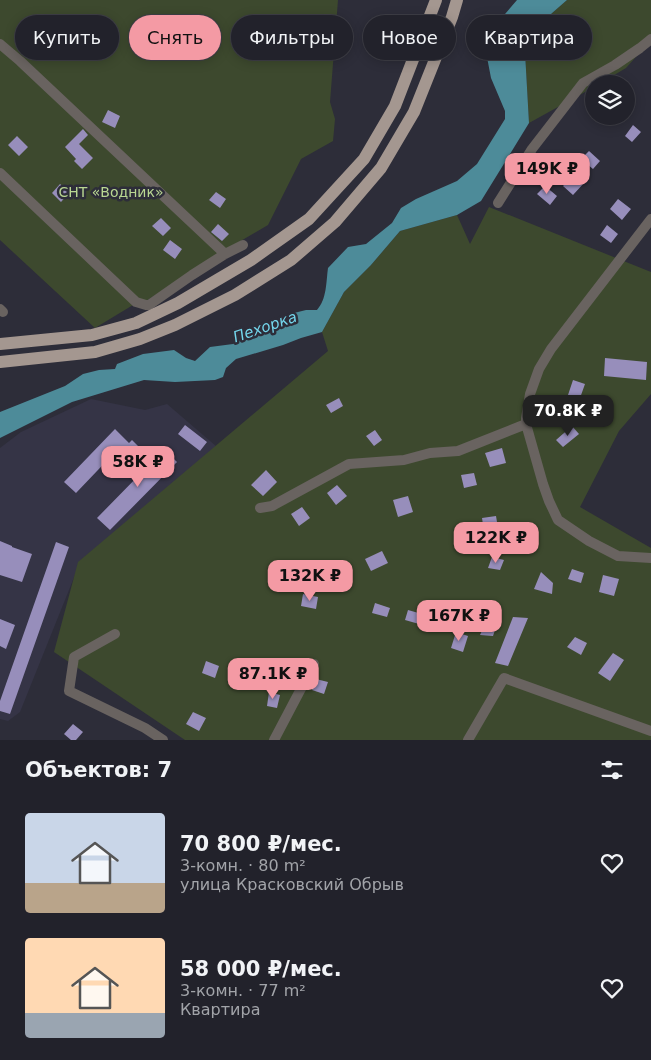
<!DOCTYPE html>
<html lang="ru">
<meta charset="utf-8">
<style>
:root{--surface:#22222b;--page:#2e2f37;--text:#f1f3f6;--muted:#a2a4a9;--line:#3f3f47;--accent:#f49aa4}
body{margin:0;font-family:"DejaVu Sans",sans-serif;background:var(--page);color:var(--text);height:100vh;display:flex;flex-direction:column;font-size:19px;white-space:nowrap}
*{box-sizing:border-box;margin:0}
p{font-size:16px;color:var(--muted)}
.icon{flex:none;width:28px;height:28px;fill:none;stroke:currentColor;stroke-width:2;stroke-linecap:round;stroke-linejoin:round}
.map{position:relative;height:740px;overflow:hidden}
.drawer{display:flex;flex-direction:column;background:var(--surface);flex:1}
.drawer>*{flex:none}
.top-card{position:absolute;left:15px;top:15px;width:621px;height:45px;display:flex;gap:10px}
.controls{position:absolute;left:585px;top:75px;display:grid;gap:10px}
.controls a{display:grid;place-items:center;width:50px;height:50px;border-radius:50%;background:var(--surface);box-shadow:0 2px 12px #0003,0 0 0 1px var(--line);font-size:25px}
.price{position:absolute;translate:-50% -42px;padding:0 11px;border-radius:10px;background:var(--accent);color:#111;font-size:16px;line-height:32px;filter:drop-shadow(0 1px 2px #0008)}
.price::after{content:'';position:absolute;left:50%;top:30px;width:15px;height:11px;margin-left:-8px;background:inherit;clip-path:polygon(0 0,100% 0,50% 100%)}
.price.current{background:#222;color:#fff}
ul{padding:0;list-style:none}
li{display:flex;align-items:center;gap:15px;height:125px;padding:0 25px}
li span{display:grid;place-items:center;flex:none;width:140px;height:100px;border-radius:5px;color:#555}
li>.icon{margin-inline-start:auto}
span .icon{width:60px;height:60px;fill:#fffc;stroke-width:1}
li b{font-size:21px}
h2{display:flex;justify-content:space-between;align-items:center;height:60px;padding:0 25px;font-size:21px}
.chip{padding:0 18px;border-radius:22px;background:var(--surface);box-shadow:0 2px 12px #0003,0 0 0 1px var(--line);font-size:18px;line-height:45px}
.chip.current{background:var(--accent);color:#111}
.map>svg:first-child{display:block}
</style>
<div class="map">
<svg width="651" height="740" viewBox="0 0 651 740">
<rect width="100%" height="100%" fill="#2d2d39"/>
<!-- built -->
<path fill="#353446" d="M91,399L145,410L167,404L217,447L81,560L20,712L8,721L0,719V448L21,432Z"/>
<!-- green -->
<path fill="#3d492e" d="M0,0H338L330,102L335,119L333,141L301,159L268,225L227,249L146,301L133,305L95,328L0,240Z
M567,0H651V40L626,68L599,84H594V87L529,123L525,52L533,33L551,14Z
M489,207L651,272V394L619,431L580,507L651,548V740H185L54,652L78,562L328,351L322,332L344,292L371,265L400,231L457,215L470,244Z"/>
<!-- water -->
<path fill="#4d8b99" d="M517,0H567L551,14L533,33L525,52L529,123L481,201L457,215L400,231L371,265L344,292L322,332L301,338L283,345L236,359L226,368L223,377L215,380L175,382L144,380L72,402L0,438V412L65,386L83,374L99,370L115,369L117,364L143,354L174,350L186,358L195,361L210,347L233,344L290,314L306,310H317C327,299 326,282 328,268L348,247L366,244L392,223L401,208L416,199L457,181L477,164L505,119V111L491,78L486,52L499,21Z"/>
<!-- building -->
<path fill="#978ebb" d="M108,110L120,116L115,128L102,122Z
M633,125L641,132L632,142L625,136Z
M83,129L88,135L79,144L93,158L82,169L74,161L76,159L65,147Z
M17,136L28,147L19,156L8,145Z
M589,151L600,161L593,169L581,159Z
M574,174L584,183L573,195L563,186Z
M60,184L70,192L61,202L52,193Z
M545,186L557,196L550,205L537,194Z
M216,192L226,199L220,208L209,200Z
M618,199L631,209L622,220L610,209Z
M161,218L171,228L163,236L152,226Z
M218,224L229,234L222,241L211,232Z
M607,225L618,234L611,243L600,235Z
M170,240L182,249L175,259L163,250Z
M605,358L647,362L646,380L604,376Z
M573,380L585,384L580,398L568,395Z
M339,398L343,406L331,413L326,405Z
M185,425L207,442L200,451L178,434Z
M572,426L579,434L563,447L556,440Z
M115,429L129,443L132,440L140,448L128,459L118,449L76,493L64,482Z
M375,430L382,440L374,446L366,436Z
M502,448L506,463L490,467L485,453Z
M165,450L177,462L110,530L97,518L144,470L141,466L156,451L160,455Z
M266,470L277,482L263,496L251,485Z
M474,473L477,485L464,488L461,475Z
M337,485L347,496L336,505L327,493Z
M408,496L413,512L398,517L393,500Z
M302,507L310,518L299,526L291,514Z
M496,516L498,528L484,531L482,518Z
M0,541L12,546V547L32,554L22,582L0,575Z
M56,542L69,547L10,714L0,711V701Z
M382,551L388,563L371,571L365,559Z
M492,557L504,560L500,570L488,568Z
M572,569L584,573L581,583L568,579Z
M541,572L553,583L552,594L534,589Z
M603,575L619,579L614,596L599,592Z
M303,594L318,597L316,609L301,606Z
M375,603L390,608L387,617L372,613Z
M408,610L422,614L419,624L405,620Z
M513,617L528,618L508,666L495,663Z
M0,619L15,625L6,649L0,646Z
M486,622L497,624L493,636L480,635Z
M456,632L468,636L463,652L451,648Z
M575,637L587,643L581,655L567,647Z
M613,653L624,660L610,681L598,673Z
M206,661L219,666L215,678L202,673Z
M316,679L328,682L324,694L312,690Z
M269,692L280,695L277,708L267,706Z
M193,712L206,718L199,731L186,724Z
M73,724L83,732L76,740H71L64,734Z"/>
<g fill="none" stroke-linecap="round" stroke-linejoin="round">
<!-- minor -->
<path stroke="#696360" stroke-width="10" d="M0,44L20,61L225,254
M0,173L136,302L146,305H149L192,275L225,254L243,245
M498,203L532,149L583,83L615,65L640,48L651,39
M651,219L551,349L539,369L530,394L526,418V424L543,484L549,501L558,520L589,541L618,556L651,558
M0,309L3,312
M260,508L272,506L349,464L404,460L430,453L458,451L526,424
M115,634L74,657L69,691L145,728L163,740
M274,740L314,664
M468,740L504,678L651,731"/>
<!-- major -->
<path stroke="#a49790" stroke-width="12" d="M0,344L92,335L136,323L178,303L251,260L309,219L364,159L395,106L436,0
M0,362L95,352L140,339L175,325L235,295L291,260L335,222L381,168L414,112L452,17L457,0"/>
</g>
<g text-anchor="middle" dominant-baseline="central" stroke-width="5" stroke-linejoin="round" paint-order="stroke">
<!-- park labels -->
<g font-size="14" fill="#b9d792" stroke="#2d2d39">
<text x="111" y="192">СНТ «Водник»</text>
</g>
<!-- water labels -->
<g font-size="15" font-style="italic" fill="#74d6ec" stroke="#2d2d39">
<text transform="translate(265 327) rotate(-19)">Пехорка</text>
</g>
</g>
</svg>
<div class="controls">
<a><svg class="icon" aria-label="layers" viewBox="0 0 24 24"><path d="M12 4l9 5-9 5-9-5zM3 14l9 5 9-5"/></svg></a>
</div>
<b class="price" style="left:547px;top:195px">149K ₽</b>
<b class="price current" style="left:568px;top:437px">70.8K ₽</b>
<b class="price" style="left:138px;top:488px">58K ₽</b>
<b class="price" style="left:496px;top:564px">122K ₽</b>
<b class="price" style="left:310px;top:602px">132K ₽</b>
<b class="price" style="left:459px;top:642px">167K ₽</b>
<b class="price" style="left:273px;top:700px">87.1K ₽</b>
<div class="top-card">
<a class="chip">Купить</a>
<a class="chip current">Снять</a>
<a class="chip">Фильтры</a>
<a class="chip">Новое</a>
<a class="chip">Квартира</a>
</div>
</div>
<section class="drawer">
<h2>Объектов: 7<svg class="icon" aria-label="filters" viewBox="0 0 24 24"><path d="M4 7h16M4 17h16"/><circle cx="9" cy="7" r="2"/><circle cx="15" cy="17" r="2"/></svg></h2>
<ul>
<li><span style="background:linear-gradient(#c9d6e8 70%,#b9a48a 0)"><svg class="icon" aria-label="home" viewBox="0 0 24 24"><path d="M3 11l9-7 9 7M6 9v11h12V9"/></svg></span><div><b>70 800 ₽/мес.</b><p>3-комн. · 80 m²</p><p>улица Красковский Обрыв</p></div><svg class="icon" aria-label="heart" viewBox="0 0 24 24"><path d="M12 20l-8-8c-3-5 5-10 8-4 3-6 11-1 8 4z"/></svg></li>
<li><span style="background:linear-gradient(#ffd9b3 75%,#9aa5b1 0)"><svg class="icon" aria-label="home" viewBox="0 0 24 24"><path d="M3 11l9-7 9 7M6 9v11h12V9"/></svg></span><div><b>58 000 ₽/мес.</b><p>3-комн. · 77 m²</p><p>Квартира</p></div><svg class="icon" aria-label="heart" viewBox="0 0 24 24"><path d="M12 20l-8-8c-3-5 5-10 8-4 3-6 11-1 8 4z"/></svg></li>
</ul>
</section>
